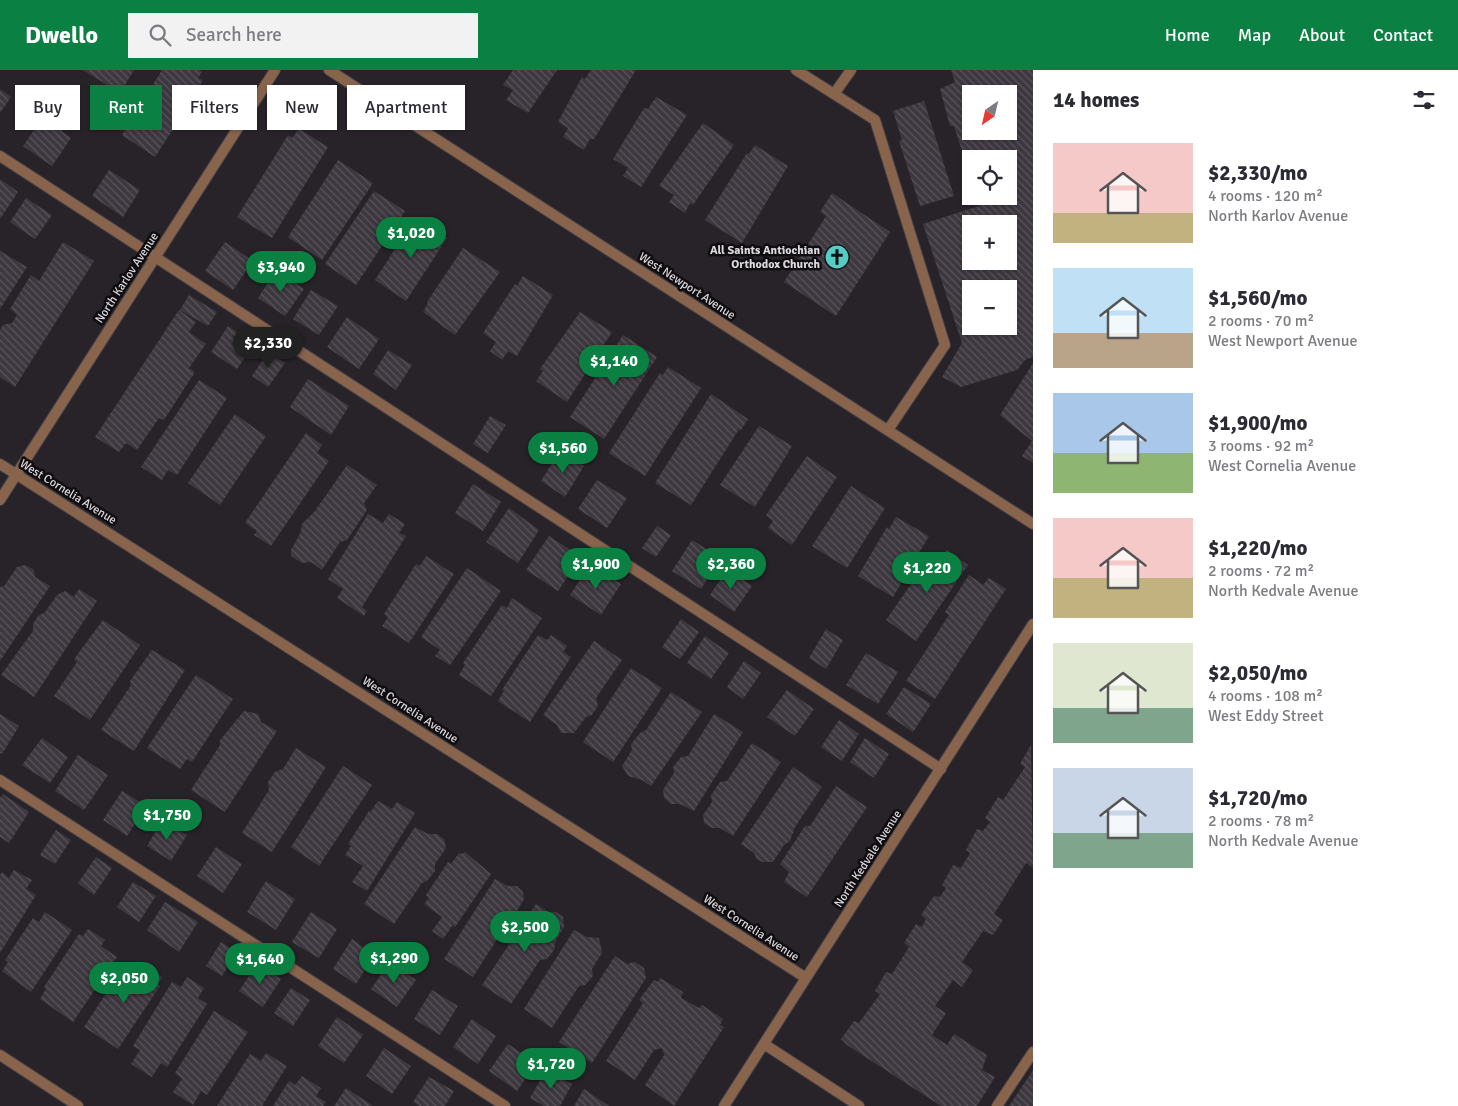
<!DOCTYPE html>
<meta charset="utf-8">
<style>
:root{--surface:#fff;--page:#f2f2f3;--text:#2b2b33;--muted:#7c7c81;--accent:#0b8043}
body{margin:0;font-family:Signika,sans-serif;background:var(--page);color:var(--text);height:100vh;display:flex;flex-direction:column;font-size:19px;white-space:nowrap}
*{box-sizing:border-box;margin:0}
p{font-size:16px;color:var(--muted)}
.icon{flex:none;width:28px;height:28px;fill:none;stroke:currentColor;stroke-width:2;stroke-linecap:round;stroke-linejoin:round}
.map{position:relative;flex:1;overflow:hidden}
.side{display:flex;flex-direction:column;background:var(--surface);width:425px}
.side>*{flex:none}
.top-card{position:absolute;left:15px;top:15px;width:475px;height:45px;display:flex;gap:10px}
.needle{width:32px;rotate:214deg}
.fabs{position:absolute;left:962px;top:15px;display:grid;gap:10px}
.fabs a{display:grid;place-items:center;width:55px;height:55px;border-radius:0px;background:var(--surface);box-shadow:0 1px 4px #0004;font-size:25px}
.price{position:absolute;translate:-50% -42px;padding:0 11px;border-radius:18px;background:var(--accent);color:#fff;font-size:16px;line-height:32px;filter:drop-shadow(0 1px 2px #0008)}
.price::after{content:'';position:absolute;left:50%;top:30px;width:15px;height:11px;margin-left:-8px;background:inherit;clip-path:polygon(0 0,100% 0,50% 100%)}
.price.on{background:#222;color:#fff}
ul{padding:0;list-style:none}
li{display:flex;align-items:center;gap:15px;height:125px;padding:0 20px}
li span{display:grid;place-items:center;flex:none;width:140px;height:100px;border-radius:0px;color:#555}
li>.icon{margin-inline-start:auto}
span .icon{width:60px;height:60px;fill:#fffc;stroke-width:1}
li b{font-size:21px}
h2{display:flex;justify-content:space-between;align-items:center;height:60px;padding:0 20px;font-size:21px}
.chip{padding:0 18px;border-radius:0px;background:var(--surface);box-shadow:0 1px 4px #0004;font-size:18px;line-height:45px}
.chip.on{background:var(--accent);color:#fff}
header{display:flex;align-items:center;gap:30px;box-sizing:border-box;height:70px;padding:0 25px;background:var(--accent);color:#fff}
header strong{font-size:24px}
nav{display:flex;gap:28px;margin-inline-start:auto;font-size:18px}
.search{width:350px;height:45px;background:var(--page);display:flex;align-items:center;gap:12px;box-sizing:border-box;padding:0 18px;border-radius:0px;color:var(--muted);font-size:19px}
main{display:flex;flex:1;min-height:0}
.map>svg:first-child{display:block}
</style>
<header>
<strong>Dwello</strong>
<div class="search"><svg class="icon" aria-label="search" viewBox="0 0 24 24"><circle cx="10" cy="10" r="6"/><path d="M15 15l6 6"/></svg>Search here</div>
<nav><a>Home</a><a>Map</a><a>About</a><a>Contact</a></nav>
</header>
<main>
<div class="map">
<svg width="1033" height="1036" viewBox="0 0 1033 1036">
<defs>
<pattern id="building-back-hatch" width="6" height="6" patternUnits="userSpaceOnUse" patternTransform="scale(1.25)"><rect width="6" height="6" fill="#3d383f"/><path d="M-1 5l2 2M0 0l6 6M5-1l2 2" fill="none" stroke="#58545a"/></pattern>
</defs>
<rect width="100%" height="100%" fill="#282329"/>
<!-- building -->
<path fill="url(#building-back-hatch)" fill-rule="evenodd" d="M83,0H134L120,23Z
M162,0H199L202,2L198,8L203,10L190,31L192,38L186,47L177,53L155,87L122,65Z
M513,0H557L528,43L506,30L513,20L503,15Z
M591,0H636L594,69H590L584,80L563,67L568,58L558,52L582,7L585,9Z
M951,0H1033V287L1025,290L1017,300L961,317L942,307L962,273L923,154L979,136L976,126H1009V89H971V109L954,56H950L940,19L955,12ZM971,24H1009V61H971ZM971,154H1009V191H971ZM971,219H1009V256H971Z
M0,19L11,27L0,43Z
M656,27L687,45L641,117L623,106L628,98L613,89L644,38L648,39Z
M924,31L954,126L920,136L899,71L902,70L893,41Z
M43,47L71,68L52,96L23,76Z
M703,53L734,75L693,135L690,133L685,143L669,132L674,125L659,116Z
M299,59L328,77L272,168L237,147L288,65L292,68Z
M755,75L788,96L742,173L705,150L747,83L749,84Z
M338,90L373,113L322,190L288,167Z
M109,100L140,120L123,147L92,126Z
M0,109L18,122L0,149Z
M374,121L405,141L356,215L325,194Z
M832,123L890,162L836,246L784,212L826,146L820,142Z
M26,128L52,145L35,169L10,152Z
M416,148L447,168L406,231L375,210L395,179L396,172L406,163Z
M63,172L94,191L15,317L0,307V260L3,255L12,253L17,245L10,239L31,205L39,211Z
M225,172L253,191L233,220L205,201Z
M463,178L500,202L455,265L423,242L428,233L427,232Z
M0,181L27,197L0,239Z
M276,200L304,219L285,246L258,228Z
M523,206L553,225L517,286L508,281L502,290L490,281L496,272L483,263L515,214L517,216Z
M311,220L338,236L319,265L293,249Z
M189,225L217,242L208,256L180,240Z
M179,240L196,252L189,262L206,274L189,298L195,302L164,350L159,348L137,380L126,373L119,382L95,367Z
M580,242L612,262L567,332L536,311L543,301L540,299Z
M347,247L379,269L359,299L327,277Z
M228,256L254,274L237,299L211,282Z
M623,265L657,287L604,369L570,347Z
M388,280L412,295L396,320L373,304Z
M268,282L285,293L268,317L252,306Z
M1033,293V393L1022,386L1032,371L1000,345Z
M668,297L701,318L645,406L609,383L660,303L663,305Z
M308,309L349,336L331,365L290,337Z
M199,310L227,328L177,405L168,400L162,410L141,397Z
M711,324L748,349L741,360L739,359L691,435L655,413Z
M235,344L266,366L220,435L188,413Z
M490,346L506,355L488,383L473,374Z
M759,356L792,376L755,437L720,415Z
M306,363L322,375L317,383L329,391L271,476L254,465L257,461L245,453Z
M560,381L584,396L565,427L541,411Z
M807,386L837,407L792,475L768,458L773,451L766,445Z
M347,395L377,415L364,433L367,440L347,470L340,472L322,500L311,492L302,493L291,486V480L301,462L302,454L315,441Z
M597,410L627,428L607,458L578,439Z
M473,414L501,432L483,461L455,443Z
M851,416L885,438L847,498L812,476Z
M509,438L539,460L518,493L486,472Z
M368,444L383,453L389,444L405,454L399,463L406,466L362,537L367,541L364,546L337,528L343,519L328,509Z
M896,447L929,466L893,527L858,506L887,457L889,459Z
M657,456L671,465L656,487L642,478Z
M549,466L581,487L558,521L526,500Z
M692,470L721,488L701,519L672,501Z
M947,480L968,495L916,571L886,550L932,484L941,489Z
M426,486L454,504L409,573L382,556L388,547L384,544L416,494L420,496Z
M590,494L621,514L601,545L570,525Z
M25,495L34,500L35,507L50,516L0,591V517L4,516L17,497Z
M467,498L501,521L450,595L435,586L440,580L421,567Z
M728,498L752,516L734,542L710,525Z
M969,505L983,515L989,508L1006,519L935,629L906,611L949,545L945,542Z
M79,519L97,531L34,627L1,605L33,561V554L38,546L45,542L57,525L65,521L74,527Z
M512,528L542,548L491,626L459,605L465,595L463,593L502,535L507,538Z
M681,549L699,562L680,589L662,577Z
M103,550L140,575L90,650L54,626L77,592L74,589Z
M826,559L843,570L826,599L809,588Z
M538,565L547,570L551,565L567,576L563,582L571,587L530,652L498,631L504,621L502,620Z
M705,566L729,583L711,609L687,593Z
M594,571L622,590L596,628L598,636L592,645L586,647L574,663H561L557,655L543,645Z
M152,580L185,600L134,681L101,660L131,615L130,611Z
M866,583L898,602L878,634L846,615Z
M744,591L761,603L743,629L727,617Z
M631,598L662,618L613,692L583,672Z
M196,605L233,629L192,692L187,689L180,699L147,678Z
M904,617L931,634L913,662L886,644Z
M787,620L814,639L795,666L767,647Z
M671,622L702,642L651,716L642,710L628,706L622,696L632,680L631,674L640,663L646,660Z
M244,641L258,644L261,652L277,661L225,742L191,720L220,675V670Z
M0,644L19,656L2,684L0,683Z
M714,644L743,662L694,741L680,734H671L664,728L663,720L674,703L673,697L681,687L688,686Z
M839,650L859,664L842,691L821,677Z
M42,668L68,687L50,713L22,695Z
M865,668L889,684L874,708L850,692Z
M752,673L781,692L733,766L720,758H712L704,753L703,745L712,732L711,725L720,712L727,711Z
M1031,675L1033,798L1026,793L994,844L1003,850L993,865L983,861L962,892L973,900L962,917L953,910L935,936L946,943L932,965L947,975L954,964L987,985L982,1000L995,1007L977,1036H941L847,975L841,969L854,951L859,953L880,924L875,921L886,902L892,904L909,877L904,873L916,854L922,857L926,849L921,845L934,826L940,827L946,818L942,815L953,795L961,798L970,783L966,780L977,759L983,761L990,752L985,748L998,727L1003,730L1025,697L1020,694Z
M296,678L326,697L272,782L242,763L269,720L268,712L275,702L283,699Z
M78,685L108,705L84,740L55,721Z
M343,696L372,715L319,796L291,777Z
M793,697L822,717L795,757L790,771L784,775L773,792H762L757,789L754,783L741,774Z
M836,716L867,737L807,827L784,812L789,802L780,794L805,756H810Z
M122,721L146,736L127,766L103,750Z
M3,724L29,742L9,773L0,767V728Z
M378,731L392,739L397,732L415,743L367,821L352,812L363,796L345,785L351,776L348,774L369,741H371Z
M162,751L187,765L171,791L147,776Z
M415,757L428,764H437L444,769L446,778L435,794V801L428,810L422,813L394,854L364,834Z
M56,760L71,770L55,794L40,785Z
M216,777L242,794L223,823L197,806Z
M465,782L491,804L455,857L453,855L443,869L432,861L442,847L424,834L429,828L426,825L448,792L451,794L459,783L461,784Z
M96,787L112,798L94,825L78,813Z
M14,800L32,810L26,819L36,825L0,883V805L2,802L9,808Z
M495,809L508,816H517L523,822L524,829L514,846V854L508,861L499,866L473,907L444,889Z
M266,811L295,829L276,860L247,842Z
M133,812L156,826L139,852L117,837Z
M165,832L198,852L179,882L147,860Z
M536,834L549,842H556L563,847L564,857L555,873L554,880L547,889L540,890L511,934L482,915Z
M45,842L72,860L31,922L2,901L8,892L5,890L33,848L39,852Z
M311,842L337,859L319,888L292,872Z
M88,859L105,870L101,876L117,887L73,952L40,929L46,919L44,917L79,864L83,866Z
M574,860L587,867L599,868L602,883L592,899L593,906L585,915L579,916L552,958L524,939Z
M352,869L374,885L356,914L333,899Z
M221,872L237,882L222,906L206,896Z
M615,886L627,894L635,892L644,898L646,908L592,993L559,972Z
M137,891L162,907L158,915L160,916L118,979L84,957L126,893L132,898Z
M390,892L416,910L397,937L371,919Z
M257,894L281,909L263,937L239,921Z
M187,907L204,918L198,928L207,934L167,997L161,993L152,1007L131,994L140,980L133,976L172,912L181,917Z
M660,908L683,922L681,928L699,938L702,935L723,949L720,955L724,957L674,1036L645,1015L664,985L662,978L654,980L635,1010L606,991L643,933L639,930L654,910L658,912Z
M291,918L310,930L293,956L274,943Z
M432,920L458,936L440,965L414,949Z
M214,941L248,962L207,1025L201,1021L193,1035L173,1022L182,1009L175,1003Z
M337,947L363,965L344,993L318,976Z
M472,949L496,966L478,994L453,977Z
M508,974L536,993L517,1021L489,1001Z
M384,978L411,996L392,1024L366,1006Z
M266,983L287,996L262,1036H217L250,984L261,991Z
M546,1000L572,1014L560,1036H544L530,1028Z
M1033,1000V1036H1009Z
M302,1006L321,1018L316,1026L326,1032L323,1036H273L289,1011L295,1015Z
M429,1007L454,1021L445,1036H420L413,1032Z
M346,1018L373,1036H334Z
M584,1019L609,1036H574Z"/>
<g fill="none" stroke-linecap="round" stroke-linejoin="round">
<defs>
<path id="lane" d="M796,0L875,50L945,275L888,360
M834,24L851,0
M0,86L941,699
M0,710L505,1036
M997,1036L1033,982"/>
<path id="street" d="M329,0L1033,454
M0,394L806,908
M0,430L275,0
M764,974L859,1036
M0,985L78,1036
M724,1036L1033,554"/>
</defs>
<!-- lane casing -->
<use href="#lane" stroke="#454046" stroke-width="12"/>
<!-- street casing -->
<use href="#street" stroke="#454046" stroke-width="12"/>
<!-- lane -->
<use href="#lane" stroke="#89644d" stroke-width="10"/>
<!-- street -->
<use href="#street" stroke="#89644d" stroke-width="10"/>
</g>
<!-- icons -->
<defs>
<symbol id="church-disc" viewBox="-11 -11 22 22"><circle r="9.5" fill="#54cdc7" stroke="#0f0d10"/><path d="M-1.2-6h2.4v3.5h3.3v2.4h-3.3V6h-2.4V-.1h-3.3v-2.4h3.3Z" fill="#111"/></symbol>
</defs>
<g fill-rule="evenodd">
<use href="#church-disc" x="823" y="173" width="28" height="28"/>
</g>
<g text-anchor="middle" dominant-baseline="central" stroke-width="5" stroke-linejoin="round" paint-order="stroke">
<!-- poi labels -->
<g font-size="12" font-weight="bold" fill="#dbd7dc" stroke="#0f0d10" text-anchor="end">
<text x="820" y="180">All Saints Antiochian<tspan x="820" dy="14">Orthodox Church</tspan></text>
</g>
<!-- street labels -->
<g font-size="12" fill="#dbd7dc" stroke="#0f0d10">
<text transform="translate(127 208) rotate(-57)">North Karlov Avenue</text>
<text transform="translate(687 216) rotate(33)">West Newport Avenue</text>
<text transform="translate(68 422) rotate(32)">West Cornelia Avenue</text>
<text transform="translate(410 640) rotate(33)">West Cornelia Avenue</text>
<text transform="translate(868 789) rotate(-57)">North Kedvale Avenue</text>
<text transform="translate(751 858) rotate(33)">West Cornelia Avenue</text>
</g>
</g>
</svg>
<div class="fabs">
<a><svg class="needle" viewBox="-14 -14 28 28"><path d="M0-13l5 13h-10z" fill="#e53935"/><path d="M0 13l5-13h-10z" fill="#7c7c81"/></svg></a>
<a><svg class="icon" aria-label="locate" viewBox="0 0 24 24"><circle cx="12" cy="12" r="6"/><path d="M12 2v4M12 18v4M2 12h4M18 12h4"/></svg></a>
<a>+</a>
<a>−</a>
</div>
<b class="price" style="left:411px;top:189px">$1,020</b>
<b class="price" style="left:281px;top:223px">$3,940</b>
<b class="price on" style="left:268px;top:299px">$2,330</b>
<b class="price" style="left:614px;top:317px">$1,140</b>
<b class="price" style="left:563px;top:404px">$1,560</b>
<b class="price" style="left:596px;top:520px">$1,900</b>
<b class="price" style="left:731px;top:520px">$2,360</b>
<b class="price" style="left:927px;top:524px">$1,220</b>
<b class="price" style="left:167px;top:771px">$1,750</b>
<b class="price" style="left:525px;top:883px">$2,500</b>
<b class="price" style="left:394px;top:914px">$1,290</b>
<b class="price" style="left:260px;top:915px">$1,640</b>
<b class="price" style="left:124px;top:934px">$2,050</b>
<b class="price" style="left:551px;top:1020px">$1,720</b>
<div class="top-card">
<a class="chip">Buy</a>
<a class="chip on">Rent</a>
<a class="chip">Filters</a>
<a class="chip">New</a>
<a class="chip">Apartment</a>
</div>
</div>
<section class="side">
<h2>14 homes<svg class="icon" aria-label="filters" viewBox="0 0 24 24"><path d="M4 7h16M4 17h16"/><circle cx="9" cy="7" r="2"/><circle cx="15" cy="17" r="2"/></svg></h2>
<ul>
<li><span style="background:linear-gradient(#f6c9c9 70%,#c2b280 0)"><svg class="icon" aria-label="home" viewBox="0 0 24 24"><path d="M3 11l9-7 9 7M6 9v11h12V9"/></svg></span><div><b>$2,330/mo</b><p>4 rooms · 120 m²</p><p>North Karlov Avenue</p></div></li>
<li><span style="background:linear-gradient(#bfe0f5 65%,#b9a48a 0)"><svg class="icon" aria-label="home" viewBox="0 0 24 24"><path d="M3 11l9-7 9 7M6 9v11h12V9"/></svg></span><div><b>$1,560/mo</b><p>2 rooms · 70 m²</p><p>West Newport Avenue</p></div></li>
<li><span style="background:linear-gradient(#a9c7e8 60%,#8fb573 0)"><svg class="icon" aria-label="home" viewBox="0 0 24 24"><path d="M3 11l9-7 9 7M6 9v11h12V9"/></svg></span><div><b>$1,900/mo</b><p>3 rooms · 92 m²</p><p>West Cornelia Avenue</p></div></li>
<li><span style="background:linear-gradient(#f6c9c9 60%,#c2b280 0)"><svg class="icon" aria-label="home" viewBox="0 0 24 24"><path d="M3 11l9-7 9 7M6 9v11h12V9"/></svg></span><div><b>$1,220/mo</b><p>2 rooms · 72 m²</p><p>North Kedvale Avenue</p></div></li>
<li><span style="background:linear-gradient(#dfe7d0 65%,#7fa58c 0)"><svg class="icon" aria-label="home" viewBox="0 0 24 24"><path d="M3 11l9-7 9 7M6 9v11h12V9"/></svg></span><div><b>$2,050/mo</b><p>4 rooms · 108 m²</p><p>West Eddy Street</p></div></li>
<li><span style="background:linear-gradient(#c9d6e8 65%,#7fa58c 0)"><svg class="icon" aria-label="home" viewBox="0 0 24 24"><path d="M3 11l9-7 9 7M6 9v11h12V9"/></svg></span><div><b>$1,720/mo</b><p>2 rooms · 78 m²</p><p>North Kedvale Avenue</p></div></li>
</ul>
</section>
</main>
